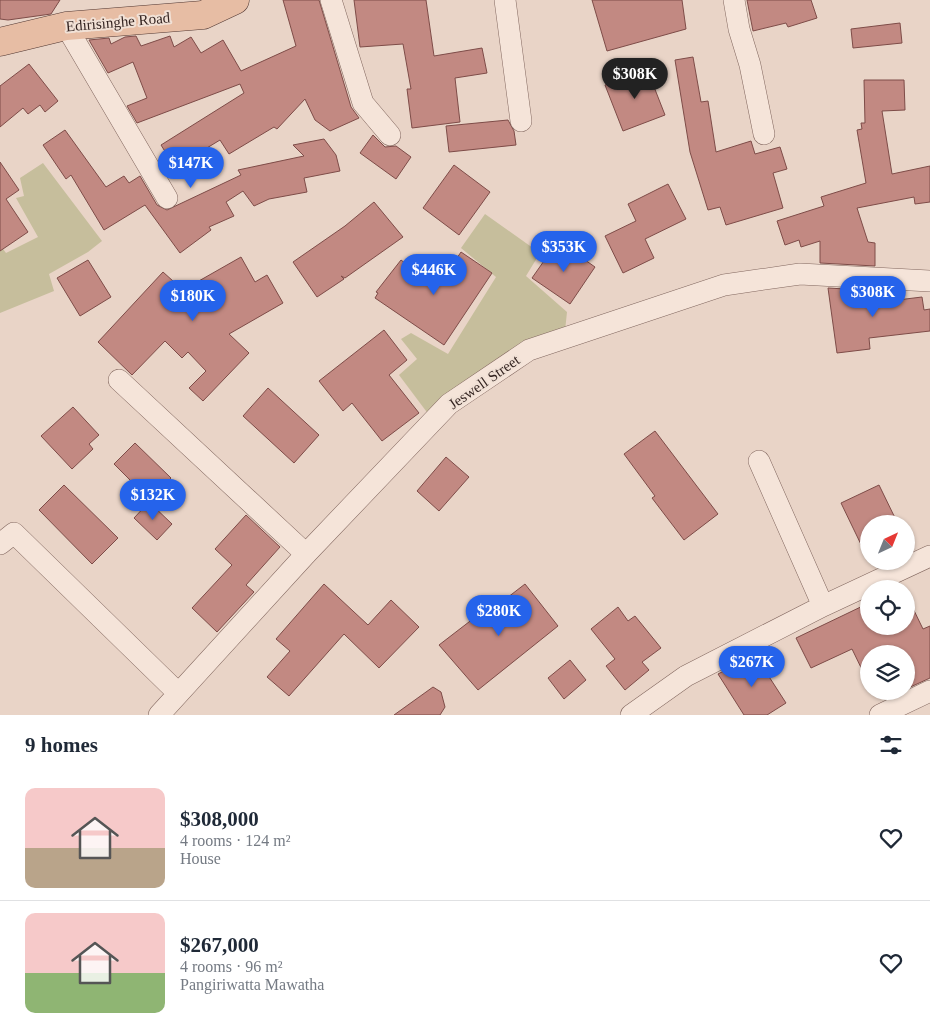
<!DOCTYPE html>
<meta charset="utf-8">
<style>
:root{--surface:#fff;--page:#f6f6f7;--text:#1f2937;--muted:#747a83;--line:#e0e1e3;--accent:#2563eb}
body{margin:0;font-family:Georgia,serif;background:var(--page);color:var(--text);height:100vh;display:flex;flex-direction:column;font-size:19px;white-space:nowrap}
*{box-sizing:border-box;margin:0}
p{font-size:16px;color:var(--muted)}
.icon{flex:none;width:28px;height:28px;fill:none;stroke:currentColor;stroke-width:2;stroke-linecap:round;stroke-linejoin:round}
.map{position:relative;height:715px;overflow:hidden}
.sheet{display:flex;flex-direction:column;background:var(--surface);flex:1}
.sheet>*{flex:none}
.needle{width:32px;rotate:43deg}
.buttons{position:absolute;left:860px;top:515px;display:grid;gap:10px}
.buttons a{display:grid;place-items:center;width:55px;height:55px;border-radius:50%;background:var(--surface);box-shadow:0 1px 4px #0004;font-size:25px}
.price{position:absolute;translate:-50% -42px;padding:0 11px;border-radius:18px;background:var(--accent);color:#fff;font-size:16px;line-height:32px;filter:drop-shadow(0 1px 2px #0008)}
.price::after{content:'';position:absolute;left:50%;top:30px;width:15px;height:11px;margin-left:-8px;background:inherit;clip-path:polygon(0 0,100% 0,50% 100%)}
.price.current{background:#222;color:#fff}
ul{padding:0;list-style:none}
li{display:flex;align-items:center;gap:15px;height:125px;padding:0 25px}
li+li{border-top:1px solid var(--line)}
li span{display:grid;place-items:center;flex:none;width:140px;height:100px;border-radius:10px;color:#555}
li>.icon{margin-inline-start:auto}
span .icon{width:60px;height:60px;fill:#fffc;stroke-width:1}
li b{font-size:21px}
h2{display:flex;justify-content:space-between;align-items:center;height:60px;padding:0 25px;font-size:21px}
.map>svg:first-child{display:block}
</style>
<div class="map">
<svg width="930" height="715" viewBox="0 0 930 715">
<rect width="100%" height="100%" fill="#e9d4c7"/>
<!-- green -->
<path fill="#c6be9c" d="M43,163L102,241L88,252L49,274L54,291L0,313V245L6,253L38,237L16,198L24,196L20,178Z
M485,214L540,253L526,276L567,312L565,331L429,415L399,375L417,359L401,339L411,333L448,354L496,277L461,248Z"/>
<!-- building -->
<path fill="#c28982" stroke="#7e4c48" d="M0,0H60L51,14L8,20L0,19Z
M283,0H319L351,107L359,118L330,131L315,120L305,99L277,129L274,127L229,154L220,140L192,157L188,150L171,161L161,145L244,93L240,84L137,123L127,106L147,98L133,62L108,73L89,40L109,38L111,44L125,37L136,36L141,46L170,36L174,47L191,37L201,53L223,40L241,71L296,46Z
M354,0H426L434,56L482,48L487,73L455,78L460,122L412,128L407,89H411L403,44L360,47Z
M592,0H682L686,29L607,51Z
M747,0H811L817,18L788,27L786,23L753,31Z
M900,23L902,43L853,48L851,29Z
M693,57L701,102L708,101L716,152L751,141L755,154L780,147L787,169L773,173L783,208L726,225L720,207L708,210L690,152L675,60Z
M29,64L58,101L45,112L40,105L28,114L23,108L0,127V86Z
M647,69L665,115L623,131L605,85Z
M864,80H904L905,110L882,111L892,174L930,166V202L915,204L914,197L857,208L868,242L875,243V266L820,263V241L801,247L799,240L785,245L777,221L824,206L821,197L866,183L857,130L862,129L861,123H865Z
M508,120L514,131L516,145L449,152L446,126Z
M65,130L106,187L124,176L129,183L140,176L157,205L167,210L241,175L238,170L304,156L293,145L324,139L336,155L340,171L304,178L307,192L269,199L254,206L243,191L226,202L234,216L209,227L211,230L180,253L145,205L104,230L71,175L66,179L43,145Z
M373,135L385,147L396,146L411,157L396,179L360,153Z
M0,162L19,190L6,199L28,232L0,251Z
M454,165L490,192L459,235L423,208Z
M668,184L686,219L645,239L654,258L623,273L605,236L636,221L628,204Z
M374,202L403,237L345,278L341,276L344,279L317,297L293,262L345,226Z
M558,241L595,267L570,304L532,278Z
M461,252L492,273L444,345L375,298L378,293L376,292L401,260L437,288Z
M241,257L255,282L267,275L283,303L229,334L249,353L203,401L189,388L206,371L188,352L182,358L165,341L132,375L98,342L163,272L183,290Z
M88,260L111,297L80,316L57,278Z
M828,288L880,291L881,302L922,297L924,310L930,309V331L869,338L870,349L837,353Z
M384,330L407,360L389,375L419,413L382,441L352,403L343,411L319,381Z
M268,388L319,435L294,463L243,416Z
M73,407L99,435L89,444L93,449L72,469L41,436Z
M655,431L718,514L684,540L652,498L655,496L624,454Z
M135,443L171,478L150,500L114,464Z
M446,457L469,477L439,511L417,491Z
M64,485L118,538L92,564L39,510Z
M879,485L898,524H869V561L841,503Z
M149,502L172,524L157,540L134,518Z
M246,515L280,547L246,585L254,592L217,632L192,608L232,565L215,549Z
M324,584L368,625L391,600L419,627L379,668L344,634L289,696L267,677L290,651L276,639Z
M525,584L558,626L478,690L439,645L478,615L481,618Z
M906,594L923,629L930,626V678L906,689V654H869V684L852,649L811,668L796,638L869,603V626H906Z
M618,607L628,621L635,616L661,648L642,662L649,670L625,690L606,666L615,659L591,629Z
M755,655L786,703L767,715H744L718,674Z
M570,660L586,680L564,699L548,678Z
M433,687L441,692L445,707L440,715H394Z"/>
<g fill="none" stroke-linecap="round" stroke-linejoin="round">
<defs>
<path id="minor" d="M331,0L363,103L390,135
M505,0L521,121
M734,0L739,29L750,65L764,134
M66,26L167,198
M119,380L306,554
M759,461L823,606
M0,544L14,533L178,693
M159,715L306,554L449,404L529,350L724,285L800,274L930,281
M631,715L686,676L823,606L930,556
M880,715L930,691"/>
<path id="major" d="M0,42L66,26L203,15L235,0"/>
</defs>
<!-- minor casing -->
<use href="#minor" stroke="#82675f" stroke-width="22"/>
<!-- major casing -->
<use href="#major" stroke="#513732" stroke-width="29"/>
<!-- minor -->
<use href="#minor" stroke="#f5e4d9" stroke-width="21"/>
<!-- major -->
<use href="#major" stroke="#e7bda4" stroke-width="28"/>
</g>
<g text-anchor="middle" dominant-baseline="central" stroke-width="4" stroke-linejoin="round" paint-order="stroke">
<!-- street labels -->
<g font-size="15" fill="#342421" stroke="#f1e1d6">
<text transform="translate(118 22) rotate(-5)">Edirisinghe Road</text>
<text transform="translate(484 382) rotate(-35)">Jeswell Street</text>
</g>
</g>
</svg>
<div class="buttons">
<a><svg class="needle" viewBox="-14 -14 28 28"><path d="M0-13l5 13h-10z" fill="#e53935"/><path d="M0 13l5-13h-10z" fill="#747a83"/></svg></a>
<a><svg class="icon" aria-label="locate" viewBox="0 0 24 24"><circle cx="12" cy="12" r="6"/><path d="M12 2v4M12 18v4M2 12h4M18 12h4"/></svg></a>
<a><svg class="icon" aria-label="layers" viewBox="0 0 24 24"><path d="M12 4l9 5-9 5-9-5zM3 14l9 5 9-5"/></svg></a>
</div>
<b class="price current" style="left:635px;top:100px">$308K</b>
<b class="price" style="left:191px;top:189px">$147K</b>
<b class="price" style="left:564px;top:273px">$353K</b>
<b class="price" style="left:434px;top:296px">$446K</b>
<b class="price" style="left:873px;top:318px">$308K</b>
<b class="price" style="left:193px;top:322px">$180K</b>
<b class="price" style="left:153px;top:521px">$132K</b>
<b class="price" style="left:499px;top:637px">$280K</b>
<b class="price" style="left:752px;top:688px">$267K</b>
</div>
<section class="sheet">
<h2>9 homes<svg class="icon" aria-label="filters" viewBox="0 0 24 24"><path d="M4 7h16M4 17h16"/><circle cx="9" cy="7" r="2"/><circle cx="15" cy="17" r="2"/></svg></h2>
<ul>
<li><span style="background:linear-gradient(#f6c9c9 60%,#b9a48a 0)"><svg class="icon" aria-label="home" viewBox="0 0 24 24"><path d="M3 11l9-7 9 7M6 9v11h12V9"/></svg></span><div><b>$308,000</b><p>4 rooms · 124 m²</p><p>House</p></div><svg class="icon" aria-label="heart" viewBox="0 0 24 24"><path d="M12 20l-8-8c-3-5 5-10 8-4 3-6 11-1 8 4z"/></svg></li>
<li><span style="background:linear-gradient(#f6c9c9 60%,#8fb573 0)"><svg class="icon" aria-label="home" viewBox="0 0 24 24"><path d="M3 11l9-7 9 7M6 9v11h12V9"/></svg></span><div><b>$267,000</b><p>4 rooms · 96 m²</p><p>Pangiriwatta Mawatha</p></div><svg class="icon" aria-label="heart" viewBox="0 0 24 24"><path d="M12 20l-8-8c-3-5 5-10 8-4 3-6 11-1 8 4z"/></svg></li>
</ul>
</section>
